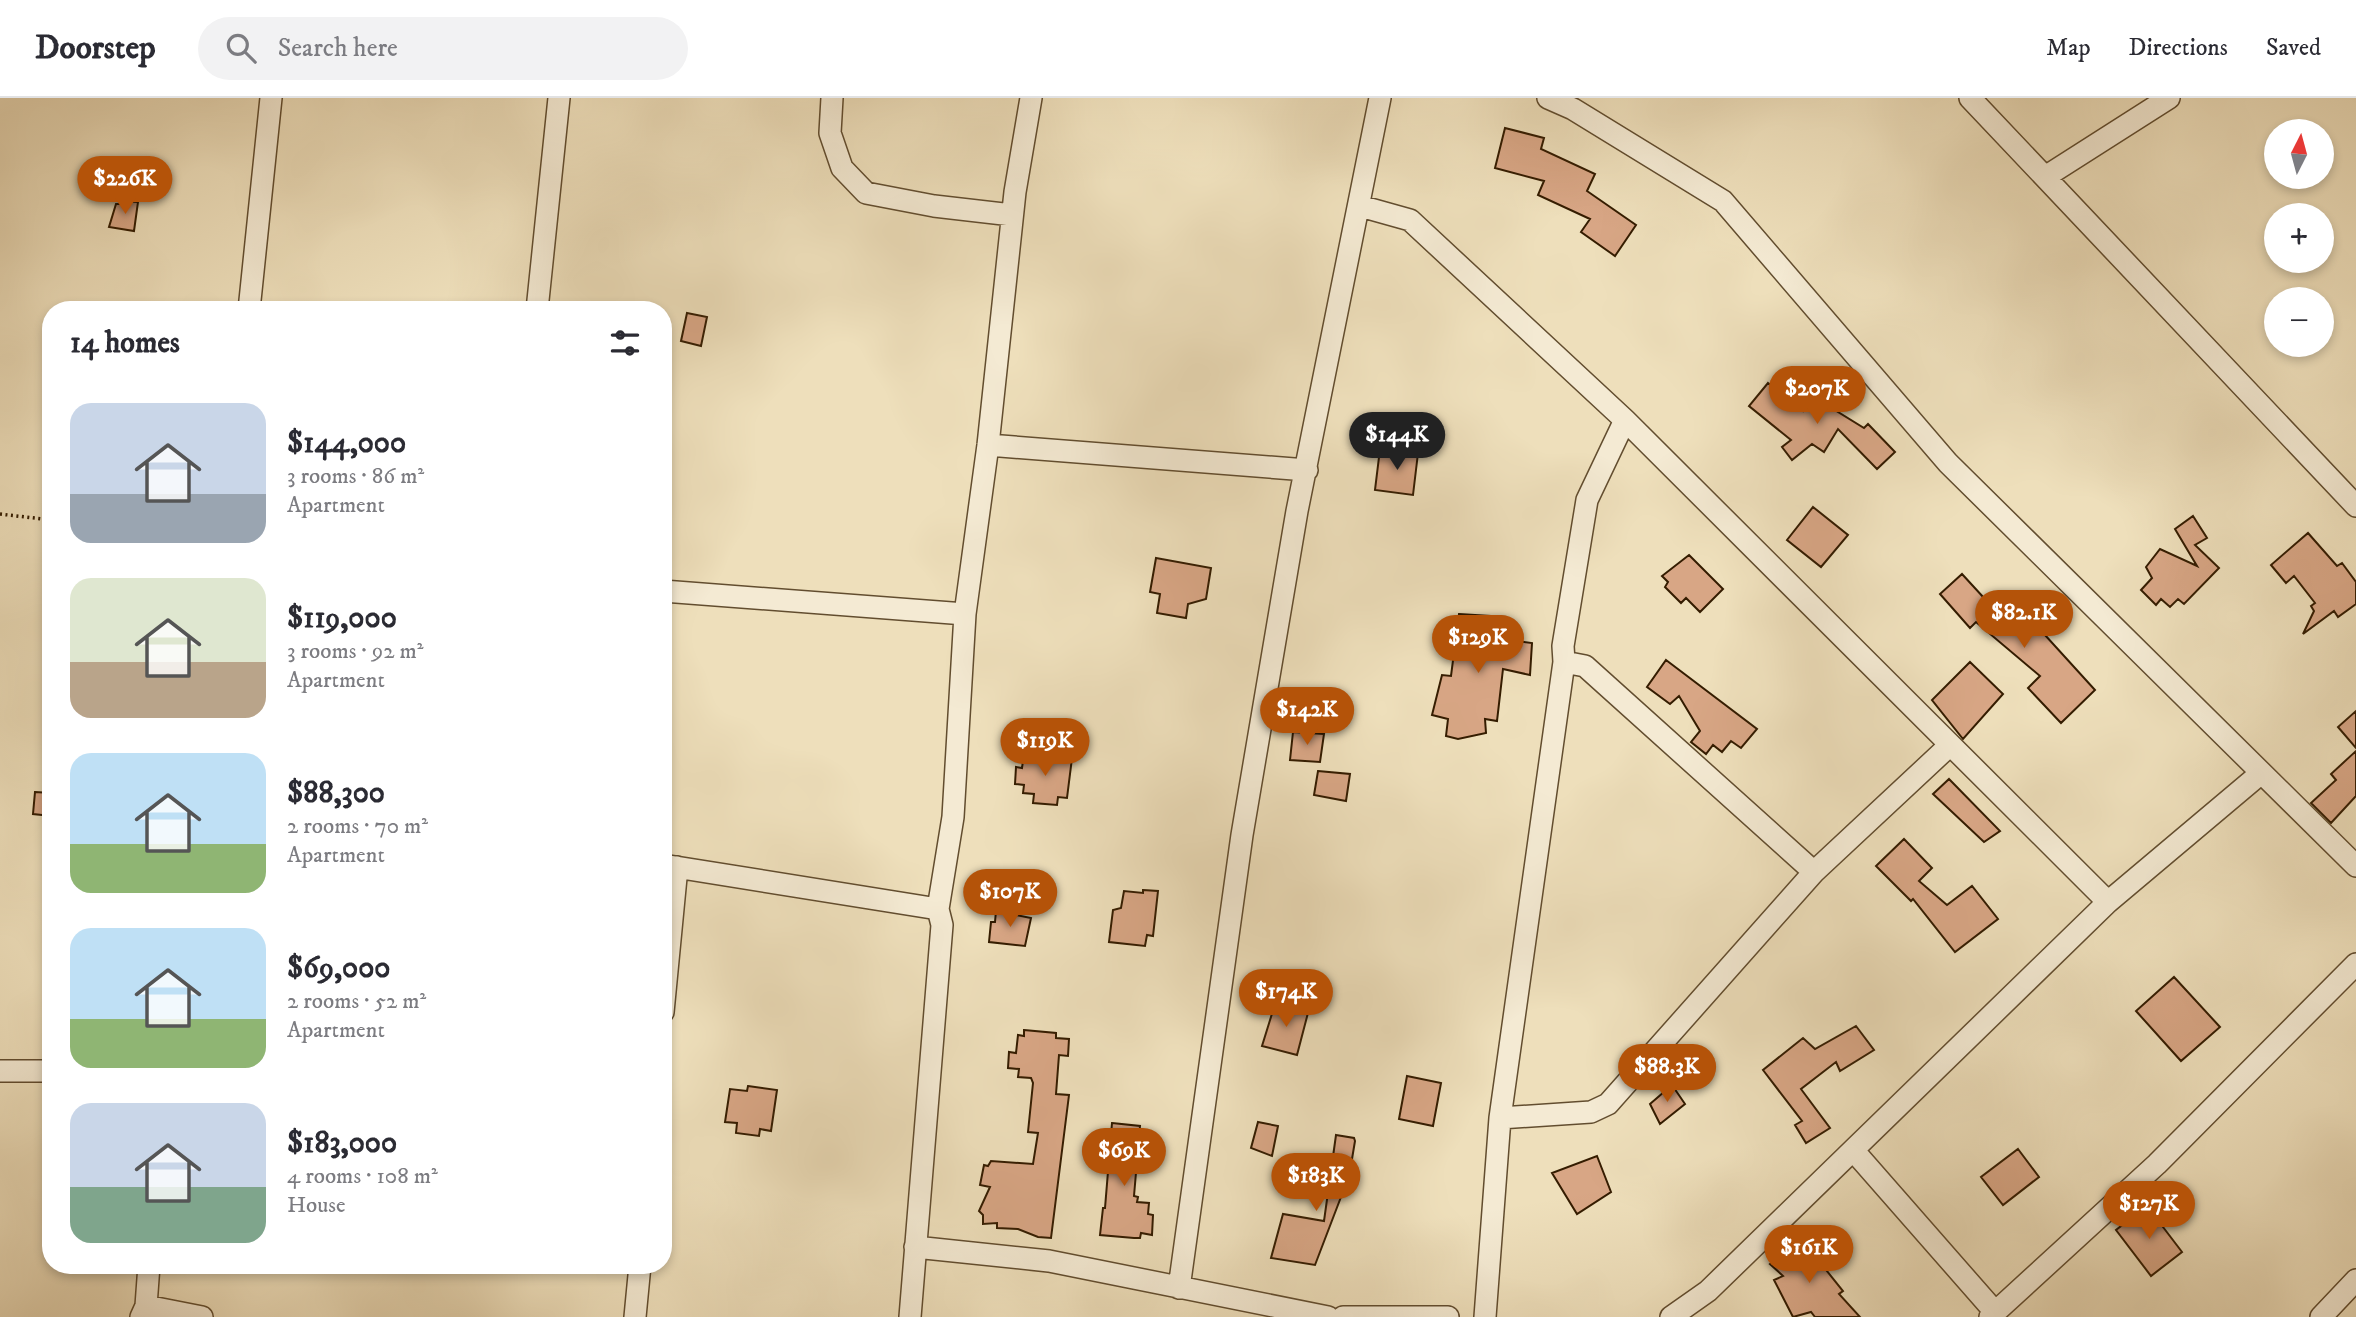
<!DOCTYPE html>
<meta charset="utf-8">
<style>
:root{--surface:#fff;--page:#f2f2f3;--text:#2b2b33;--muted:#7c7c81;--line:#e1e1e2;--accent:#b45309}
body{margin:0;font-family:"IM FELL DW Pica",serif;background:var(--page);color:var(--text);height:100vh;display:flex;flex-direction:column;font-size:26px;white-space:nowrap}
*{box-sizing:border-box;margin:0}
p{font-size:23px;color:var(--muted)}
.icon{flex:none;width:38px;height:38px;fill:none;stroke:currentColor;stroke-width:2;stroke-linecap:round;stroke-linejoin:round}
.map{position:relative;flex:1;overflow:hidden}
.sheet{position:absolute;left:42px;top:203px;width:630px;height:973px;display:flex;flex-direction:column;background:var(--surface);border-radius:28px;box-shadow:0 4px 10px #0003}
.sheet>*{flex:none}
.needle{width:46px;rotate:6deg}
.buttons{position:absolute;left:2264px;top:21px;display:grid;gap:14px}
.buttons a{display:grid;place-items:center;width:70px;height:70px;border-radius:50%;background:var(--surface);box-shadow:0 4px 10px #0003;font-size:35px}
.price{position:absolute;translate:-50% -60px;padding:0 16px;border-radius:24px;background:var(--accent);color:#fff;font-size:23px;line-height:46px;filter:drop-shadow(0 2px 4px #0008)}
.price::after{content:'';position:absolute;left:50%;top:42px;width:21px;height:16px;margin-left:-10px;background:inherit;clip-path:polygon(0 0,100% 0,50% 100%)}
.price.current{background:#222;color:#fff}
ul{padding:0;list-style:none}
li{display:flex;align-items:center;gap:21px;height:175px;padding:0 28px}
li span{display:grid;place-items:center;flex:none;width:196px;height:140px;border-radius:21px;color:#555}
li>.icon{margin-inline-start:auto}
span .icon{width:84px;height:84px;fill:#fffc;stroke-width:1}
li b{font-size:30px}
h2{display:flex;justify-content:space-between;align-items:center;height:84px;padding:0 28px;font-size:30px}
header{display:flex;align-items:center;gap:42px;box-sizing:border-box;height:98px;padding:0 35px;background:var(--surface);border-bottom:2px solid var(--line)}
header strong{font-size:33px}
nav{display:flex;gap:38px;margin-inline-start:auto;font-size:24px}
.search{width:490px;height:63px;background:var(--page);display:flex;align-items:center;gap:18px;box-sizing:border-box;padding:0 24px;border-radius:38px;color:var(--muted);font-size:26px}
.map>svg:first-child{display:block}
</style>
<header>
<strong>Doorstep</strong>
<div class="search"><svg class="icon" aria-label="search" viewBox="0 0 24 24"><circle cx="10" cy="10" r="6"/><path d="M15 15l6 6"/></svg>Search here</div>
<nav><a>Map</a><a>Directions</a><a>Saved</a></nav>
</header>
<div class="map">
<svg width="2356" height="1219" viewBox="0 0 2356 1219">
<rect width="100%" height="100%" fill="#eedfbb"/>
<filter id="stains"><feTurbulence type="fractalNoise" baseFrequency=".00286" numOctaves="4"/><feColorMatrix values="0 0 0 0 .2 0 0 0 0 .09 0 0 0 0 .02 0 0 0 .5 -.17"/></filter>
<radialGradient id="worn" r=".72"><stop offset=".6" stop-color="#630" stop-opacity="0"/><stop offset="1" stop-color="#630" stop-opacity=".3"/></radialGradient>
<!-- building -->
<path fill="#d8a685" stroke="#341c00" stroke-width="2" d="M1505,30L1544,40L1541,51L1595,76L1587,93L1636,127L1615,158L1581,134L1590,121L1538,97L1544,83L1495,70Z
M123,103L138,104L134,133L109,129L116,106H123Z
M687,215L707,219L701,248L681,243Z
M1768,285L1803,313L1812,298L1864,330L1868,326L1895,354L1877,371L1838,331L1824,354L1812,346L1792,362L1782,349L1791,342L1749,308Z
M1380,351L1418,355L1413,397L1375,392Z
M1813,409L1848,437L1821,469L1787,442Z
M2193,418L2207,440L2195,447L2219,470L2184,506L2178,501L2170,509L2161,501L2156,507L2141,492L2152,480L2146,469L2160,451L2197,468L2175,431Z
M2308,435L2337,468L2342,465L2356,484V506L2338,519L2334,513L2303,536L2314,513L2311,508L2315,505L2294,478L2286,485L2271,467Z
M1689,457L1723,491L1700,514L1686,500L1681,505L1665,489L1668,484L1662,478Z
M1156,460L1211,470L1206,501L1188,506L1186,520L1157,515L1160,496L1150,494Z
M1962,476L2006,524L2016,513L2045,537L2095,592L2061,625L2028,590L2040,578L1976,524L1970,530L1940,496Z
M1459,516L1506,519L1502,541L1532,545L1530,577L1503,571L1497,623L1485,621L1486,635L1458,641L1446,638L1448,621L1432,617L1442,577L1451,578Z
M1666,562L1757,631L1741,650L1731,643L1722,654L1713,647L1706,656L1691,644L1700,633L1679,598L1670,606L1647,589Z
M1970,564L2003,596L1963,641L1932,602Z
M2356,613V650L2338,629Z
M1293,634L1324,636L1320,664L1290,662Z
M2356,653V698L2331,725L2311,705L2336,682L2331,676Z
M1034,656L1072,660L1067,700L1058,699L1057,707L1033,705L1034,696L1023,695L1024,687L1015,686L1016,669L1022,670L1023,663L1033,664Z
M1318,673L1350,676L1346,703L1314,697Z
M1949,681L2000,733L1984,744L1933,696Z
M35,694L51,695V718L33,716Z
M1904,741L1932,770L1919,783L1947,807L1972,788L1998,821L1955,854L1913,801L1911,803L1876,768Z
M1143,792L1158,793L1153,838L1147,837L1145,848L1109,844L1113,812L1121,810L1124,793L1143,795Z
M996,813L1031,820L1025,848L989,844L991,824H995Z
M2174,879L2220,929L2181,963L2136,913Z
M1275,906L1309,911L1297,957L1262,948Z
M1856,928L1874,952L1840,973L1836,964L1801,991L1830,1030L1806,1045L1795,1027L1802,1023L1763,972L1803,940L1815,951Z
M1024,932L1056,935V940L1069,941L1068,958L1059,957L1056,996L1069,997L1051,1140L1038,1139L1018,1131L997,1130V1125L983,1126V1117L979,1113L990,1089L980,1087L984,1067L988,1068L991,1063L1033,1066L1038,1035L1028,1034L1033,985L1031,980L1018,979L1019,971L1008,970L1009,954L1016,955L1018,937L1024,938Z
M1407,978L1441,985L1433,1028L1399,1021Z
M1672,987L1685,1006L1660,1026L1650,1006Z
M748,988L777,992L771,1033L760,1031L759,1038L736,1035L737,1025L725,1024L730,991L747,993Z
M1258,1024L1278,1028L1272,1058L1251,1050Z
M1112,1025L1140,1028L1134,1098L1138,1099L1137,1104L1149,1105L1148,1116L1153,1117L1152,1137L1141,1135L1140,1140H1134L1100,1137L1103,1110H1105Z
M1336,1037L1354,1040L1355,1043L1346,1097L1341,1099L1315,1167L1271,1160L1283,1116L1324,1123Z
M2018,1051L2039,1079L2003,1107L1981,1079Z
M1597,1058L1611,1094L1577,1116L1552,1075Z
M2147,1108L2182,1154L2151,1178L2116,1132Z
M1802,1142L1843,1193L1839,1196L1860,1219H1815L1811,1214L1793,1219L1774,1182L1783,1178L1770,1166Z"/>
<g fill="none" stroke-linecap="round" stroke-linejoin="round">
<defs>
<path id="minor" d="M832,0L830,35L842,70L866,95L934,108L1012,117
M1548,0L1573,11L1723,103L1948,365L2356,768
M1970,0L2356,408
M2045,79L2169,0
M1360,108L1410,122L1625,322L2108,804
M249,212L271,0
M537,212L559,0
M988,347L1307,372
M663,493L965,516
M1564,564L1585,568L1814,774
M663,767L938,811
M663,914L677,769
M0,973H51
M1500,1020L1591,1014L1608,1006L1814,774L1949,648
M1853,1052L1995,1214
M915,1149L1049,1163L1328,1219
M1179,1190L1242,737L1297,413L1380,0
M146,1208L202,1219
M141,1219L146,1208L149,1167
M635,1219L640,1167
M910,1219L942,827L938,811L953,719L965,516L988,347L1015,94L1031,0
M1343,1219H1448
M1485,1219L1500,1020L1564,564L1563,548L1587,402L1625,322
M1671,1219L1708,1193L2108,804L2260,676
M1990,1219L2157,1066L2356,866
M2321,1219L2356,1182"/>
</defs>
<!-- minor casing -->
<use href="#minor" stroke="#624d2f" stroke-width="24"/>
<!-- path -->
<path stroke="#341c00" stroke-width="3.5" stroke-dasharray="2 3.5" stroke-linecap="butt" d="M0,416L51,422"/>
<!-- minor -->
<use href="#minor" stroke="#f4ead3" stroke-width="21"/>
</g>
<rect width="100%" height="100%" filter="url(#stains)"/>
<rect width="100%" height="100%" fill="url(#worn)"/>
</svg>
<div class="buttons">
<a><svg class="needle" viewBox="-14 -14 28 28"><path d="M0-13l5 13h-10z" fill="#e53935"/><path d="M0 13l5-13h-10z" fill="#7c7c81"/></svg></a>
<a>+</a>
<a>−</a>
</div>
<b class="price" style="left:125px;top:118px">$226K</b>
<b class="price" style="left:1817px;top:328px">$207K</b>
<b class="price current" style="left:1397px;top:374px">$144K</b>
<b class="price" style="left:2024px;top:552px">$82.1K</b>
<b class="price" style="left:1478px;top:577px">$129K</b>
<b class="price" style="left:1307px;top:649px">$142K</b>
<b class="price" style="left:1045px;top:680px">$119K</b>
<b class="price" style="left:1010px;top:831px">$107K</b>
<b class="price" style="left:1286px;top:931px">$174K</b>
<b class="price" style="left:1667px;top:1006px">$88.3K</b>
<b class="price" style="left:1124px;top:1090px">$69K</b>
<b class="price" style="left:1316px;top:1115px">$183K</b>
<b class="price" style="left:2149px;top:1143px">$127K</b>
<b class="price" style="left:1809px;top:1187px">$161K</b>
<section class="sheet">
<h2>14 homes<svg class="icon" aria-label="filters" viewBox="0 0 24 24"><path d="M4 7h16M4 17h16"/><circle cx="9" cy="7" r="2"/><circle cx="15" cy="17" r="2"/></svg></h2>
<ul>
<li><span style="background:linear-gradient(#c9d6e8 65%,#9aa5b1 0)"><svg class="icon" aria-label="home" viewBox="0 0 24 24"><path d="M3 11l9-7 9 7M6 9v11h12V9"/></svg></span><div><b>$144,000</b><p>3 rooms · 86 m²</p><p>Apartment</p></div></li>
<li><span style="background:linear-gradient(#dfe7d0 60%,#b9a48a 0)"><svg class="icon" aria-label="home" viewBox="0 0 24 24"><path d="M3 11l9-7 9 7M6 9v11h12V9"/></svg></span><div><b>$119,000</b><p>3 rooms · 92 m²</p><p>Apartment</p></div></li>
<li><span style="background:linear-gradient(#bfe0f5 65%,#8fb573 0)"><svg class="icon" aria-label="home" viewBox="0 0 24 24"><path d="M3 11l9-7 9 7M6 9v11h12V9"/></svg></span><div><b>$88,300</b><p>2 rooms · 70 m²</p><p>Apartment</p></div></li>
<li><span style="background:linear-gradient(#bfe0f5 65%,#8fb573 0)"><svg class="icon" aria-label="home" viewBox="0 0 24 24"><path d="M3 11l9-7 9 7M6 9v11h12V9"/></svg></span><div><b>$69,000</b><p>2 rooms · 52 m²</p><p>Apartment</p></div></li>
<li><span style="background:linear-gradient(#c9d6e8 60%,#7fa58c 0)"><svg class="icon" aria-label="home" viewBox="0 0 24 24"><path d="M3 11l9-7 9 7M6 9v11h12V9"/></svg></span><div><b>$183,000</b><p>4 rooms · 108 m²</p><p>House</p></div></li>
</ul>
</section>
</div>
